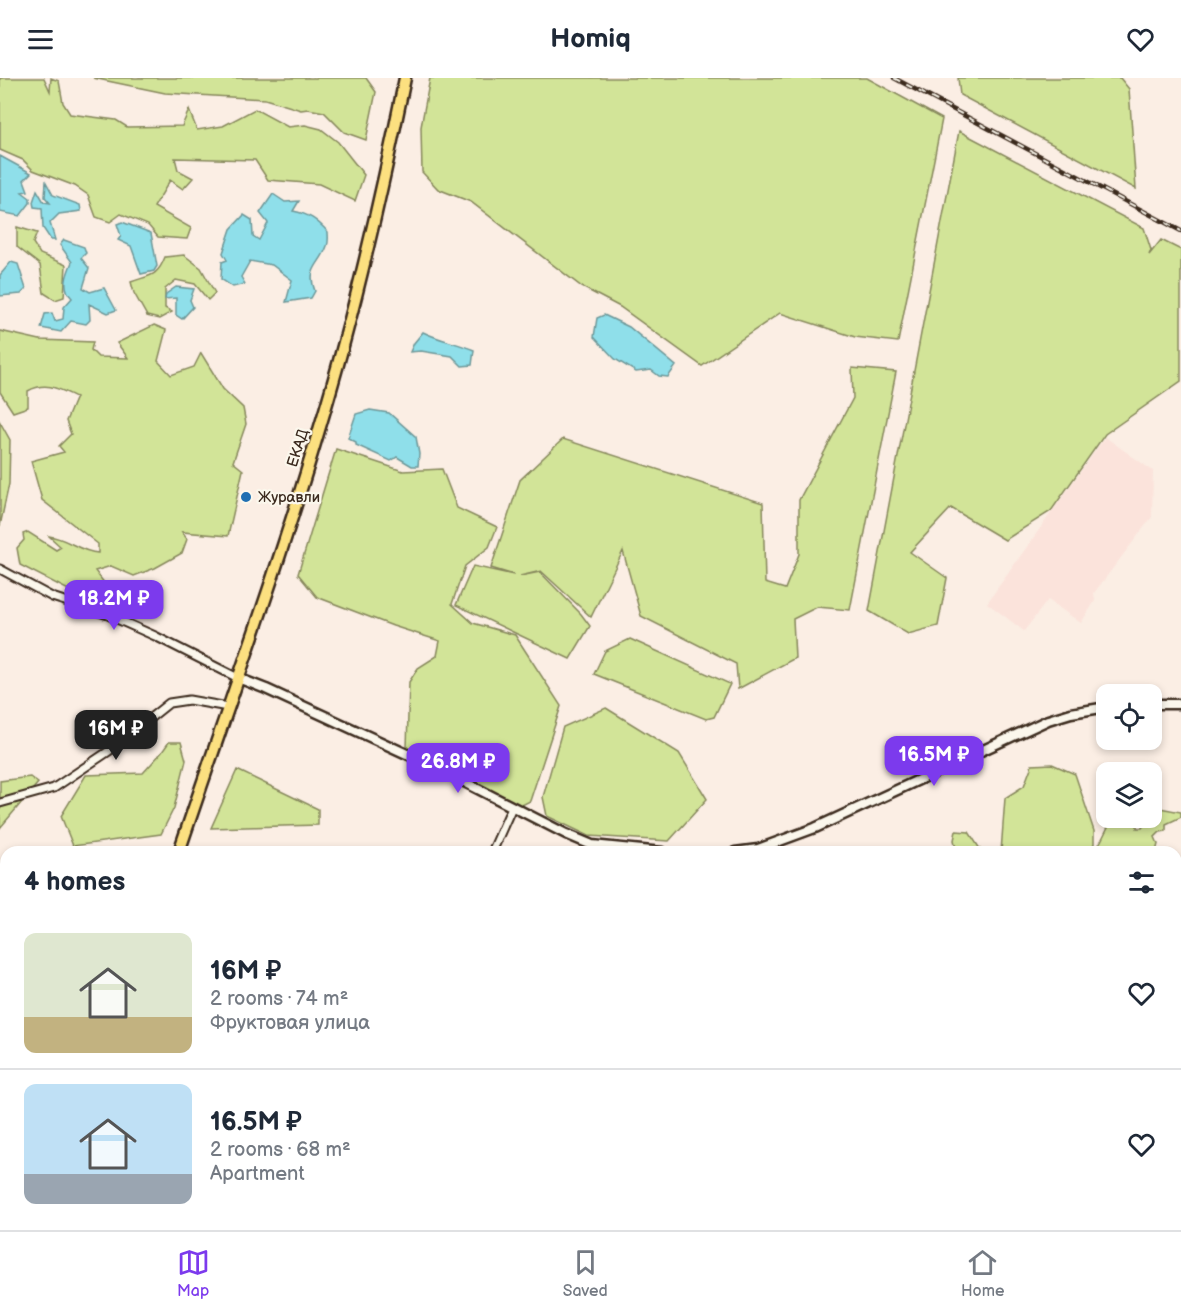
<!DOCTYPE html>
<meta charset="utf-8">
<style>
:root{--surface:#fff;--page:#f6f6f7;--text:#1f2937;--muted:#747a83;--line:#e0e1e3;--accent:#7c3aed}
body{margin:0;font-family:"Balsamiq Sans",sans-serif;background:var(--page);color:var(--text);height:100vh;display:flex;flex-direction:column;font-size:22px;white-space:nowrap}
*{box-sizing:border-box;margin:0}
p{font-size:20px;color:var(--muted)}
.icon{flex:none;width:33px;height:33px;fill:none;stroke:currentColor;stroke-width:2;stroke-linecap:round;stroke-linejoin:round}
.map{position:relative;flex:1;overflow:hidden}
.drawer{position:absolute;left:0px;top:768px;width:1182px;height:384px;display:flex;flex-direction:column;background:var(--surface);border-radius:18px 18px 0 0;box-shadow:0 3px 9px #0003}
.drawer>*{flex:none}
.buttons{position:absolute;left:1096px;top:606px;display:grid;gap:12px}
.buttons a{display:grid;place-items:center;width:66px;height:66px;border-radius:12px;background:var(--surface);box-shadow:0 3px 9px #0003;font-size:30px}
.price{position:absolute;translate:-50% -51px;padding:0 14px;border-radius:12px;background:var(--accent);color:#fff;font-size:20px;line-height:39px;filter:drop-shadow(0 2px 3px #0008)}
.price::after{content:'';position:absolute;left:50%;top:36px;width:18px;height:14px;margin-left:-9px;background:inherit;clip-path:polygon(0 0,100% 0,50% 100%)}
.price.active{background:#222;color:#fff}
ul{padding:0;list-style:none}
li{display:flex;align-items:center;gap:18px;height:150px;padding:0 24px}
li+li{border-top:2px solid var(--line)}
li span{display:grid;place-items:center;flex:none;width:168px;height:120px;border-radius:12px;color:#555}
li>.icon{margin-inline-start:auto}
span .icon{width:72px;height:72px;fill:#fffc;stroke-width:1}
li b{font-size:26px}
h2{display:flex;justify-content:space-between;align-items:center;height:72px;padding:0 24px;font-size:26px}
header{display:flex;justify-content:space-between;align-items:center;height:78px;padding:0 24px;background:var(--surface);font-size:27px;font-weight:700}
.menu{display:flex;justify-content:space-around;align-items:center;height:84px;border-top:2px solid var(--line);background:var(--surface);font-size:16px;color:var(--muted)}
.menu a{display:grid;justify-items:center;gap:3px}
.menu .active{color:var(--accent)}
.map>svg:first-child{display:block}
</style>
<header><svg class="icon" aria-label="menu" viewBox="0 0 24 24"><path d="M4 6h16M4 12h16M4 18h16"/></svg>Homiq<svg class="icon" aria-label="heart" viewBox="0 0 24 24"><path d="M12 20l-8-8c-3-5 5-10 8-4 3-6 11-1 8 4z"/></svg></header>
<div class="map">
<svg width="1181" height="1152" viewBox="0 0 1181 1152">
<rect width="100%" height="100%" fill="#fbeee4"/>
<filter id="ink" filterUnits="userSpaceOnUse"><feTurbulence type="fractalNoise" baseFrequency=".0167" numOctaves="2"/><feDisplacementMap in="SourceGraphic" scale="12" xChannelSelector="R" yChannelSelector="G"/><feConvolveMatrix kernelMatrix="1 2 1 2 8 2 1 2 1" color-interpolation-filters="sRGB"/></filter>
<g filter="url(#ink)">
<!-- built -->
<path fill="#fbe3db" d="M1105,359L1153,393L1152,439L1094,515L1095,523L1081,545L1048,522L1024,553L987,525Z"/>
<!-- green -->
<path fill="#d2e498" stroke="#86875b" stroke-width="1.5" d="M0,0H44L50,13L51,0L59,3L63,25L70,36L116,42L127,49L182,48L189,32L197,52L223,48L255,31L288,49L305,47L321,51L338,64L364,97L355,123L319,106L268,102L255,82L175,80L178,92L193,100L183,111L170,102L154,129L191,150L187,161L158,159L148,147L121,136L110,144L96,139L88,117L75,108L33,92L23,82L0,72Z
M93,0H366L376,14L366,62L344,54L324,34L308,31L301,32L265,21L165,15Z
M430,0H867L942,41L898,264L855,259L780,235L702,288L620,229L582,209L471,124L438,111L422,94L421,49Z
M958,0H1120L1129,11L1136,111L960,17Z
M959,53L1144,150L1151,172L1149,177L1161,162L1181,172V303L1105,356L1051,433L1005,462L951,430L910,474L947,500L938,548L908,556L869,533Z
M17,149L37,155L33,165L40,176L66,187L64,219L55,222L44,215L40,187L17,169Z
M184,177L201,190L215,215L208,222L195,206L176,202L165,211V230L172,234L159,241L147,238L134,215L131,204C149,197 157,200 165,179Z
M154,247L166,252L158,283L171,297L194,289L201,275L223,311L243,330L246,346L233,384L243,392L228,458L182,454L187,461L182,475L155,490L134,498L111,488L95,493L105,506L136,530L111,534L20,487L17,470L24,462L23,456L28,454L56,472L61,469L49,458C67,460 80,474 98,475V466L42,422L31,383L64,374L59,368L71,356L66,343L76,319C59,311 46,303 28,313V329L13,334L0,314V253L40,262L93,264L91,272L98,279L128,280L117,265Z
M852,290L896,294L850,532L817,529L793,541L795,580L738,611L736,586L641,538L623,473L591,539L541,493L520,498L540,494L581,536L590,548L570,581L456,527L473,488L514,497L491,490L520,402L563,361L763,425L765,505L785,511L799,476V422L853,320Z
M0,344L10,362L9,406L0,448Z
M336,371L403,393L442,391L457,430L497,449L489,469L465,488L452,526L473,545L515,557L561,628L530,723L520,728L407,670L409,604L418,590L437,578L440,563L393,548L317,519L298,496Z
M630,561L730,606L714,639L706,641L594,596L605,573Z
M606,630L679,675L707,721L669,763L589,758L547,738L543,719L563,649Z
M169,664H181L186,682L174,730L161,756L73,768L61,738L86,697L143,695L162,674Z
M1052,686L1075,696L1094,753V766L1087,774H1001L1005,720L1024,708L1032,687Z
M237,692L318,731V747L211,750Z
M30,699L38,705L0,750V703Z
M1160,730L1181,734V739L1166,746V753L1160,754L1155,759L1158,766L1156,774H1093C1103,765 1105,750 1114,740H1138L1137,750H1142L1149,740H1152V736Z
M956,753L969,754L982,774H957L954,762Z
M0,878H6V1146H50L48,1152H0Z
M1176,1090L1181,1093V1152H965L967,1146H1176Z
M104,1146H561L567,1152H98Z"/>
<!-- water -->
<path fill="#8fdfea" stroke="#6d9798" stroke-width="1.5" d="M0,78L31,95L24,102L28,113L22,114L30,120V125L20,138L0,134Z
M46,104L53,117L80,127L81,133L59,136L50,145L55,162H51L43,150L42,130L34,129L33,124L37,112L44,124L50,125L45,119Z
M273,116L285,124L299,123L293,133C309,136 317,142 328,154C328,158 329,164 327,168C320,188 306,190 315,213L311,220L286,224L292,202L272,187L250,183L241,199L245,206L233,209L221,201L222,184L227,182L223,175L231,151L244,137L252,142L253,158L259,162L268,145L260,135Z
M122,144L151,155L157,188L154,193L141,196L131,168L118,162L121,158L117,146Z
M64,162L84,169L86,175L81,180L89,190L83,210L90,214L104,210L116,232L108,235L89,226L90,242L86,246L71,243L61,254L41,250L45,236L52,235L55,243L63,241L64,229L72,220C61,209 67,196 72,184L60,167Z
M11,184L18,186L26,211L21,216L0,218V197Z
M176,209L194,211L190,222L193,229L182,241L176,237V220L165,221L166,216Z
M604,237L629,249L676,288L668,299L659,298L651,292L636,294L615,281L594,259L597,240Z
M423,254C439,262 457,265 474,272L472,287L462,288L452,278L421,273L410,274L414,265Z
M370,332L389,335L416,359L419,376L418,388H412L397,379L391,383L356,367V364L348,360L356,336Z"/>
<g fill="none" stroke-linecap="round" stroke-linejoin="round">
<defs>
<path id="minor" d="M0,491L52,519L108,537L155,558L238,600
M0,725L54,710L109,673L169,625L189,622L228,629
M492,774L512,729
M1176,807L1181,812
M1176,976L1181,981
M1176,1088L1181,1084
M580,1152L581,1146
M669,1152L670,1146
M791,1152L792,1146
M890,1152L891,1146"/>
<path id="tertiary" d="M238,600L266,611L437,690L566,756L592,767L662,774
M1152,626H1181
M735,774L758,771L815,750L1048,642L1071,635L1107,629"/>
<path id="trunk" d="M179,774C226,634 277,494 319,352C354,237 381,119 405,0
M69,1152L70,1146"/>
</defs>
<!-- minor casing -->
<use href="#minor" stroke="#3b2a1e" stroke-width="11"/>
<!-- tertiary casing -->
<use href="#tertiary" stroke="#3b2a1e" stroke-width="13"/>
<!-- trunk casing -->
<use href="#trunk" stroke="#3b2a1e" stroke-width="15"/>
<!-- minor -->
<use href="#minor" stroke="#fbf7ec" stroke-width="7"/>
<!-- tertiary -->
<use href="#tertiary" stroke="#fbf7ec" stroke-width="8"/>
<!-- trunk -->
<use href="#trunk" stroke="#fce080" stroke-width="10"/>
<defs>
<path id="rail" d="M894,0L1181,153"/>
</defs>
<!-- rail casing -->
<use href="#rail" stroke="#3b2a1e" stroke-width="4.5"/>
<!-- rail -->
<use href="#rail" stroke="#fbf7ec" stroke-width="2" stroke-dasharray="7" stroke-linecap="butt"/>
</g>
</g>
<!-- markers -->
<circle fill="#1f6fb2" stroke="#fbf7ec" stroke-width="2" cx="246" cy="419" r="6"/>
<g text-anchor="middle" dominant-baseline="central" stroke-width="4.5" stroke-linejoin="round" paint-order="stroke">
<!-- street labels -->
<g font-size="15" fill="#3b2a1e" stroke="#fbf7ec">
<text transform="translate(298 370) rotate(-72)">ЕКАД</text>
</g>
<!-- poi labels -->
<g font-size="15" fill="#3b2a1e" stroke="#fbf7ec" text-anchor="start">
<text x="258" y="419">Журавли</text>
</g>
</g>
</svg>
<div class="buttons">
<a><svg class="icon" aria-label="locate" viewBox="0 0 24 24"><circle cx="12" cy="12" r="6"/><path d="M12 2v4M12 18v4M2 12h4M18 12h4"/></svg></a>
<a><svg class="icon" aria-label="layers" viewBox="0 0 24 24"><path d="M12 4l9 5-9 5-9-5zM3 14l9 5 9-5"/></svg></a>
</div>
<b class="price" style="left:114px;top:553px">18.2M ₽</b>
<b class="price active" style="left:116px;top:683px">16M ₽</b>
<b class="price" style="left:934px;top:709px">16.5M ₽</b>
<b class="price" style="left:458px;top:716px">26.8M ₽</b>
<section class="drawer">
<h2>4 homes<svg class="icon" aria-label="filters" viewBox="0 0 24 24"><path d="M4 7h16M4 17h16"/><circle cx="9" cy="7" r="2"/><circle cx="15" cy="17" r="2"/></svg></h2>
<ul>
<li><span style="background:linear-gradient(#dfe7d0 70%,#c2b280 0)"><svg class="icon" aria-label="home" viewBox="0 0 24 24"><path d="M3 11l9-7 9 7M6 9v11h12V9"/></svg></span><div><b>16M ₽</b><p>2 rooms · 74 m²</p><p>Фруктовая улица</p></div><svg class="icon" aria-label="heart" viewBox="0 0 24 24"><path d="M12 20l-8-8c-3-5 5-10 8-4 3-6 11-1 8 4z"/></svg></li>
<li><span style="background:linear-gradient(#bfe0f5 75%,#9aa5b1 0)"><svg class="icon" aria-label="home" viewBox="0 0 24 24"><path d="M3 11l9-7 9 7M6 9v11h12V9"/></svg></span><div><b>16.5M ₽</b><p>2 rooms · 68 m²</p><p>Apartment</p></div><svg class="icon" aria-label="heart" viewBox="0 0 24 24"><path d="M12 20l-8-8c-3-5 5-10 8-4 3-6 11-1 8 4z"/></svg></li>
</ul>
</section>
</div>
<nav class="menu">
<a class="active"><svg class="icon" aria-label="map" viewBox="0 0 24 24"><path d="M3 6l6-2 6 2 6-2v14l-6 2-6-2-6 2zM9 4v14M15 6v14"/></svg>Map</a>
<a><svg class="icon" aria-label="saved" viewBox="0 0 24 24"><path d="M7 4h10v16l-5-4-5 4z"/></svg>Saved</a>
<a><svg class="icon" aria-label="home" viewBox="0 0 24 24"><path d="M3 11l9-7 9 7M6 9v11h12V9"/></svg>Home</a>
</nav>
